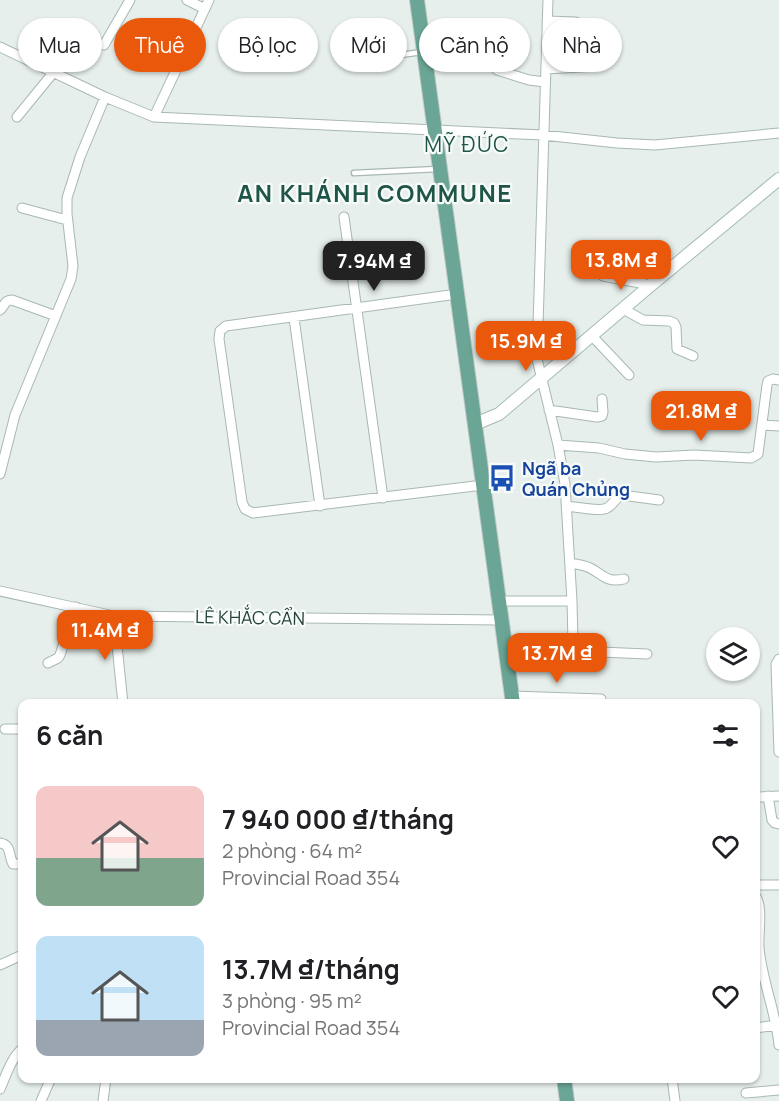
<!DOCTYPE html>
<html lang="vi">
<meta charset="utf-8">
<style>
:root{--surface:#fff;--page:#f2f2f2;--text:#202124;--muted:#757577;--accent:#ea580c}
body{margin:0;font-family:Manrope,sans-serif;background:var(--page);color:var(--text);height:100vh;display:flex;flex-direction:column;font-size:22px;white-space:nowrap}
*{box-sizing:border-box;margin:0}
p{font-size:20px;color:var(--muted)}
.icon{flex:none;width:33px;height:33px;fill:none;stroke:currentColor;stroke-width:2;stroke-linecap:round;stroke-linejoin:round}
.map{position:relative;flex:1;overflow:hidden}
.panel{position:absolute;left:18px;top:699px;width:742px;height:384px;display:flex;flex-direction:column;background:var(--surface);border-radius:12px;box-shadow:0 2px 4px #0004}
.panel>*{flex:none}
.guide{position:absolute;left:18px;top:18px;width:744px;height:54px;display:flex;gap:12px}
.tools{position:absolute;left:706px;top:627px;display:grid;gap:12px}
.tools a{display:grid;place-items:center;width:54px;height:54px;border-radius:50%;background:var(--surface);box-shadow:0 2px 4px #0004;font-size:30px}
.price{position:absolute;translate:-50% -51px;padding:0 14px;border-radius:12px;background:var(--accent);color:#fff;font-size:20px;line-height:39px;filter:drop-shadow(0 2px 3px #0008)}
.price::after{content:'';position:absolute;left:50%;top:36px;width:18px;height:14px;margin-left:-9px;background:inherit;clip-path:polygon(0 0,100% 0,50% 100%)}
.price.selected{background:#222;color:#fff}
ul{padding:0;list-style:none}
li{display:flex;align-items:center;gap:18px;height:150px;padding:0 18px}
li span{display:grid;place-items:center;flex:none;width:168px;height:120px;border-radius:12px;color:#555}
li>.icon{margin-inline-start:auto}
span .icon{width:72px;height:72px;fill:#fffc;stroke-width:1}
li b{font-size:26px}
h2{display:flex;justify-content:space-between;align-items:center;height:72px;padding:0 18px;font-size:26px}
.chip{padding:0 21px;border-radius:27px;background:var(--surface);box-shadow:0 2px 4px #0004;font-size:21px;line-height:54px}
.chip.selected{background:var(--accent);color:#fff}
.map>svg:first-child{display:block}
</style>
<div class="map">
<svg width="779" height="1101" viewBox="0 0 779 1101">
<rect width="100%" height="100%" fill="#e6efeb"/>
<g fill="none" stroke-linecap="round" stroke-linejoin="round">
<defs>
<path id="service" d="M358,61L422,52
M354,173L438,169"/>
<path id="minor" d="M187,0L205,9
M548,0L537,359L558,445L565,484L572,601L573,643L577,651L647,654
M547,21L576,22
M104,45L130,0
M0,47L105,97L154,117L543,135L617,143L655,145L779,133
M546,69L596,66
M497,70L529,80L545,82
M17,117L53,73
M154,117L209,0
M22,208L67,220
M344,217L383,498
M629,251L670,269
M603,276L651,285
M457,294L226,326L220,331L219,339L242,502L245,509L253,513L483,485
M623,309L643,320L669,321L674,323L676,327L677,349L693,356
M0,310C5,306 4,300 12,300L56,316
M294,318L320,506
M592,336L629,375
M549,410L597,417L602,416L603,412L602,399
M762,425L779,426
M558,445L599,448L625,454L656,457L694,455L751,458L758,454L759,446L767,385L768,381L773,379L779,380
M0,474L15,415L71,279L73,266L67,214V198L80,157L105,97
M567,506C576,507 600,512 607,508C613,505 615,498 622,495L659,500
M570,563C577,564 584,565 590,568C604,575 606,583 624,579
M0,591L114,616L502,620
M499,601H572
M114,616L123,704
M779,659L776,664L779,752
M48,663L58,658L60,655L76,607
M512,696L601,699
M5,729H22
M768,796L772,820L775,823L779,824
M756,797L779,796
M0,843C12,845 8,855 13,864H22
M756,885H779
M756,897C763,908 758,933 759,948C762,981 776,1012 779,1045
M0,965L22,955
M756,1028L776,1025
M672,1078L675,1101
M0,1089C6,1076 11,1058 22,1049
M746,1093L779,1090
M41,1101L51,1078
M103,1101L106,1078"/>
<path id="secondary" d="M475,424L499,414L651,285L779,179"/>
<path id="primary" d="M417,0L513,704
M564,1078L567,1101"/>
</defs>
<!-- service casing -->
<use href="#service" stroke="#a8b8b2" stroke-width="7"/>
<!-- minor casing -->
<use href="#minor" stroke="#a8b8b2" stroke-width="11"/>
<!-- secondary casing -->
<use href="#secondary" stroke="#a4bbb3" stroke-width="14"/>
<!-- primary casing -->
<use href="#primary" stroke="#c2cac8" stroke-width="16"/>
<!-- service -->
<use href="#service" stroke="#fff" stroke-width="4.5"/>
<!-- minor -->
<use href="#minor" stroke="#fff" stroke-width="9"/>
<!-- secondary -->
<use href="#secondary" stroke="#fff" stroke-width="12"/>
<!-- primary -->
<use href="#primary" stroke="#6aa596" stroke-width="14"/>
</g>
<!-- icons -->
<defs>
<symbol id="bus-bare" viewBox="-9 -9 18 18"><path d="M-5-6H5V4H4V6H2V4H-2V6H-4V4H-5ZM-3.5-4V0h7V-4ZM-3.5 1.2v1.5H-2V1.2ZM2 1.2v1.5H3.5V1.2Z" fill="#1a4fb4" stroke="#f7fbf9" stroke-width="2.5" paint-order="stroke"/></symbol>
</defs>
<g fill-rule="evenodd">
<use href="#bus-bare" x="483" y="459" width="38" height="38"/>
</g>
<g text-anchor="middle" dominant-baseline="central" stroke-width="4.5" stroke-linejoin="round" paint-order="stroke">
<!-- transit labels -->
<g font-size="18" font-weight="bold" fill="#164399" stroke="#f7fbf9" text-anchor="start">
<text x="522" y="468">Ngã ba<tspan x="522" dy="21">Quán Chủng</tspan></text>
</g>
<!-- street labels -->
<g font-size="18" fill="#24423a" stroke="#f7fbf9">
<text transform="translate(250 617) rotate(1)">LÊ KHẮC CẨN</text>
</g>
<!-- quarter labels -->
<g font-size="21" letter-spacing="1.5" fill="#1f5548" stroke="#f7fbf9">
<text x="467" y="144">MỸ ĐỨC</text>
</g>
<!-- district labels -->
<g font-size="24" font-weight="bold" letter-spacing="1.5" fill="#1f5548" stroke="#f7fbf9">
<text x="375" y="192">AN KHÁNH COMMUNE</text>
</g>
</g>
</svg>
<div class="tools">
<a><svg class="icon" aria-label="layers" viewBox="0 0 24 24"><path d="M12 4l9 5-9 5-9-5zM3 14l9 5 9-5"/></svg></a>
</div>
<b class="price" style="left:621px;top:291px">13.8M ₫</b>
<b class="price selected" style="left:374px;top:292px">7.94M ₫</b>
<b class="price" style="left:526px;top:372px">15.9M ₫</b>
<b class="price" style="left:701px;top:442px">21.8M ₫</b>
<b class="price" style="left:105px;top:661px">11.4M ₫</b>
<b class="price" style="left:557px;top:684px">13.7M ₫</b>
<div class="guide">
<a class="chip">Mua</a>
<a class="chip selected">Thuê</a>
<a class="chip">Bộ lọc</a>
<a class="chip">Mới</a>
<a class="chip">Căn hộ</a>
<a class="chip">Nhà</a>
</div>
<section class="panel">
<h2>6 căn<svg class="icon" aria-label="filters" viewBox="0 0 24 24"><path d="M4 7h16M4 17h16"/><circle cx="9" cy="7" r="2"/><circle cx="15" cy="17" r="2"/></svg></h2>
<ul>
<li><span style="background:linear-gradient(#f6c9c9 60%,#7fa58c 0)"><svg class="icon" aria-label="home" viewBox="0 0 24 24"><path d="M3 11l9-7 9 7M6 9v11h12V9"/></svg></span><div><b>7 940 000 ₫/tháng</b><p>2 phòng · 64 m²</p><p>Provincial Road 354</p></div><svg class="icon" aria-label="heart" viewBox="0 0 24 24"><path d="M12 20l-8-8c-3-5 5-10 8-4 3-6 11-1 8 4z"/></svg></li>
<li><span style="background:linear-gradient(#bfe0f5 70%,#9aa5b1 0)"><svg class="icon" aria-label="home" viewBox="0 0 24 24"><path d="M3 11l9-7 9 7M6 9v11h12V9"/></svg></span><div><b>13.7M ₫/tháng</b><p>3 phòng · 95 m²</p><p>Provincial Road 354</p></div><svg class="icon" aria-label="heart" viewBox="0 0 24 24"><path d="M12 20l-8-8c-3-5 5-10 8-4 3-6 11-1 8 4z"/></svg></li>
</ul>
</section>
</div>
